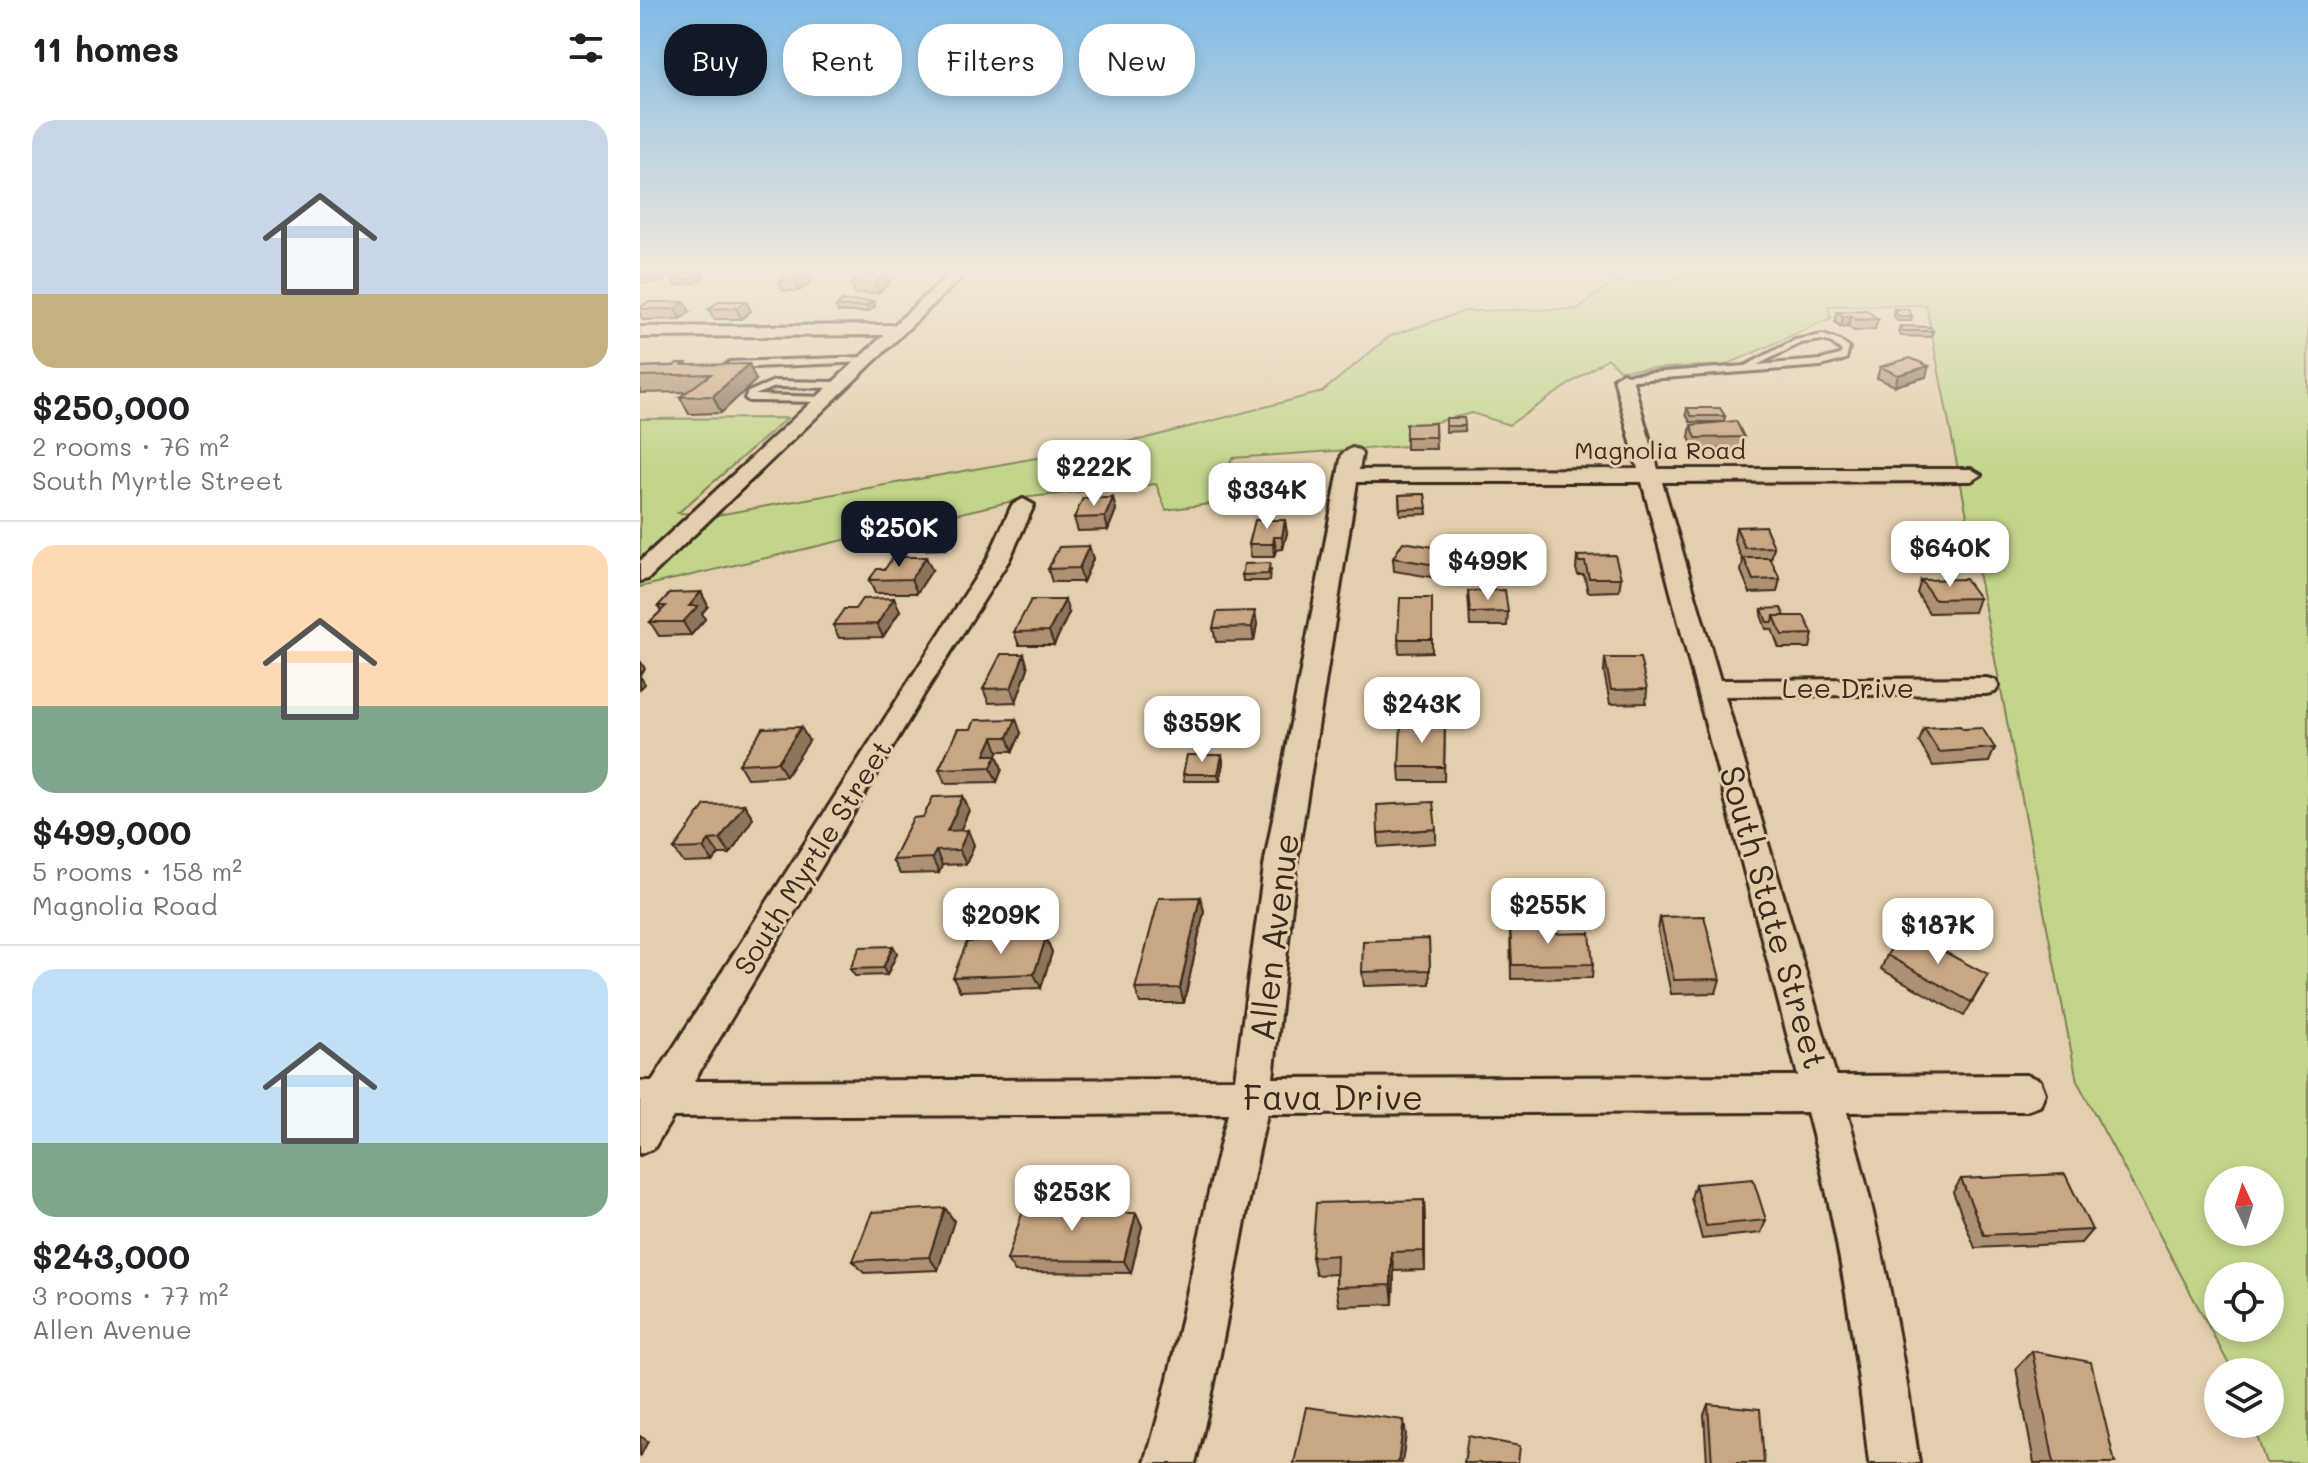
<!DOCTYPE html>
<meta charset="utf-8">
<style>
:root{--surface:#fff;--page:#f2f2f2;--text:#202124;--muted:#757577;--line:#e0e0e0;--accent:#111827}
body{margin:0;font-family:Mali,sans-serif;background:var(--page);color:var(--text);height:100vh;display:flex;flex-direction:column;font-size:30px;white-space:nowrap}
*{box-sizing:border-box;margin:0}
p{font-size:26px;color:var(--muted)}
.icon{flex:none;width:44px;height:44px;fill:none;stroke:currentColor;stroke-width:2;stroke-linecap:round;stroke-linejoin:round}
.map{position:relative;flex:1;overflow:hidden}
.panel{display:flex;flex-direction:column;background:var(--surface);width:640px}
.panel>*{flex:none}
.banner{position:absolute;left:24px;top:24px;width:760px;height:72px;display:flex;gap:16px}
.needle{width:52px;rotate:356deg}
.tools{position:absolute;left:1564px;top:1166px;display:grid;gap:16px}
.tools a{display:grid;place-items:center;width:80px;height:80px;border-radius:50%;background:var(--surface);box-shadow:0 4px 12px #0003;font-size:40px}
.price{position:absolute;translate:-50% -68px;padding:0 18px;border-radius:16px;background:#fff;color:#222;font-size:26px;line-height:52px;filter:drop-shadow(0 2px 4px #0008)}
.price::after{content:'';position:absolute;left:50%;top:48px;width:24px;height:18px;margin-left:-12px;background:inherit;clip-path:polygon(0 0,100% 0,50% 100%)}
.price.selected{background:var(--accent);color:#fff}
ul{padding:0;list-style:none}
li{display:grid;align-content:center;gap:16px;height:424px;padding:0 32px}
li+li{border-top:2px solid var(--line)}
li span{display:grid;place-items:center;height:248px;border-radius:24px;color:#555}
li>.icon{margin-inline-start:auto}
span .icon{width:144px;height:144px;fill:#fffc;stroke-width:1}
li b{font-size:34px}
h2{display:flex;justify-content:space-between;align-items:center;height:96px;padding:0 32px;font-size:34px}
.chip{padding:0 28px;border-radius:32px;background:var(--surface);box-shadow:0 4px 12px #0003;font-size:28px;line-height:72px}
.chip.selected{background:var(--accent);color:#fff}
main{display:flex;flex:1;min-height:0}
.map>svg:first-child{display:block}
</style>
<main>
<section class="panel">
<h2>11 homes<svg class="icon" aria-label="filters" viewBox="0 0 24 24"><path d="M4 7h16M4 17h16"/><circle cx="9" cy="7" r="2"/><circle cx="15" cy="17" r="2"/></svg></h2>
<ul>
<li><span style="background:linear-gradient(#c9d6e8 70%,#c2b280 0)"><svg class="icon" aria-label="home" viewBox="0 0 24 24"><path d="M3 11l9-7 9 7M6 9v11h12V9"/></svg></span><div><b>$250,000</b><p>2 rooms · 76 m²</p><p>South Myrtle Street</p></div></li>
<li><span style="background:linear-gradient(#ffd9b3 65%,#7fa58c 0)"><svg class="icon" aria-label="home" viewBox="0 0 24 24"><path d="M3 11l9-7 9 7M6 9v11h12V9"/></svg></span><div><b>$499,000</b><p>5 rooms · 158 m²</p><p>Magnolia Road</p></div></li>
<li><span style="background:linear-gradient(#bfe0f5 70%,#7fa58c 0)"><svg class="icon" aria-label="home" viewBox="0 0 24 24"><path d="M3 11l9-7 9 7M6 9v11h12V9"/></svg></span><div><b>$243,000</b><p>3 rooms · 77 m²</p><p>Allen Avenue</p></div></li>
</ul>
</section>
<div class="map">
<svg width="1668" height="1463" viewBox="0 0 1668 1463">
<rect width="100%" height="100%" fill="#e3cfad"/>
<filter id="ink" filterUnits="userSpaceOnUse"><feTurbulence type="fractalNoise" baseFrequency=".0125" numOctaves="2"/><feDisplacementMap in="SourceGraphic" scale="16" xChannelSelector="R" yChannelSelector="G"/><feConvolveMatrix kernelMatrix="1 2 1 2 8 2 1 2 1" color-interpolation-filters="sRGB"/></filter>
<g filter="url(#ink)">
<!-- green -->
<path fill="#c2d58b" stroke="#7e8054" stroke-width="2" fill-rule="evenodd" d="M1034,271H1668V1463H1626L1613,1424H1630V1372H1593L1437,1081L1286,305L1188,306L1191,318L1086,365L979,370L968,358L869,425L832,413L767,429V446L592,458L576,503L526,510L516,484L390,497L0,587V419L147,418L38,513L77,515L503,439L682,392L750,336L825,311L937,309L971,284L1041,279ZM1578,1180H1630V1232H1578ZM1578,1276H1630V1328H1578Z"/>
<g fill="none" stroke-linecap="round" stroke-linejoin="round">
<defs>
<path id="lane" d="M1183,335L1198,340L1209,348L1206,359L1181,366L983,381L979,378L983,375L1105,366L1155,340ZM1182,340L1192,343L1202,351L1200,355L1181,360L1117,365L1161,343Z
M225,357L229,360L228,362L90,368L86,365L90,362Z
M134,381L199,382L203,385L199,388L135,387L115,395L187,397V401L184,402L109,401L105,398L108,392Z"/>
<path id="street" d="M313,271H328L8,579L0,581V561L244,335L0,337V327L254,325Z
M983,373L992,378L1018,469H1331L1341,475L1331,481L1022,482L1080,680L1346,678L1355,680L1359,686L1355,692L1346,694L1085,696L1196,1076L1386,1075L1400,1080L1405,1093L1400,1106L1386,1111L1207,1112C1240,1227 1262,1344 1279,1463H1229C1216,1344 1198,1227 1167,1112L627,1114C600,1230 586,1348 555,1463H505C540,1349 557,1230 588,1114L33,1117L14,1148L0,1154V1081H12L347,560L372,505L383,499L394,505L369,560L283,696L54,1081L595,1079L625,860L702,454L712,448L719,450L722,454L719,470L998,469L974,378ZM717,482H1002L1158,1076L633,1078L657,860Z"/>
</defs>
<!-- lane casing -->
<use href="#lane" stroke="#3b2a1e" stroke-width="6"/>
<!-- street casing -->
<use href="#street" stroke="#3b2a1e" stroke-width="6"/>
<!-- lane -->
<use href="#lane" fill="#e3cfad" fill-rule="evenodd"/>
<!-- street -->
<use href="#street" fill="#e3cfad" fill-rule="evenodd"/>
</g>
<!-- wall -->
<path fill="#ae9072" stroke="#3b2a1e" stroke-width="2" d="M153,271H169L171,277L170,278L171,282L159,291H143L139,281Z
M0,273L29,277L21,282L0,283Z
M247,273L250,283L238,293L215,294L211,284Z
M79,301L111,311L101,319H74L69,309Z
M233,301L235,306L228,312H198L196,307Z
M8,302L50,312L40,319L3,320L0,315V308Z
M1254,309L1272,316L1271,321H1257L1253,314Z
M1197,312L1238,319L1235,329L1214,331L1208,326L1201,327L1195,322Z
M1260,326L1293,331L1291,337L1261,336L1258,332Z
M47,365L116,380L81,413L49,414L40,397L47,392L0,393V367Z
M1240,367L1286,377L1255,386L1237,378Z
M1047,408L1085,416L1084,422H1050L1046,414Z
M806,418H824L825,431L806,432Z
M795,423L796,449H766V437Z
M1051,425L1104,437L1102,449L1054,450L1049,437Z
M646,471L653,477L651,490H629L628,484Z
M785,494L787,514L760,515L759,495Z
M473,498L476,510L468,530L438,531L434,518Z
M1096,527L1134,547L1131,560L1140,579L1137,592L1110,593L1101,571L1103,561L1094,540Z
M318,530L306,549L276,550L271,537Z
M647,533L643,549L636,550L634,557H611L609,544Z
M449,546L453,559L443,582H412L408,569Z
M806,549V562L797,578L754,571L753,558Z
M937,556L981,578L979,591L948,592L944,575H938L936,569Z
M292,570L277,593H235L229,580Z
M631,570L629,581H603L602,575Z
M1281,580L1339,598L1334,612L1289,613L1277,593Z
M828,591L868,612L867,626H830Z
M61,592L68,606L62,613L65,619L51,635L19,636L10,622L21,611L18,606Z
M254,598L260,611L243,637L199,638L193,625L215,609Z
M792,598V652L759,653L758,639Z
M1122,609L1145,616L1173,634L1170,648H1139L1132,629H1126L1121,615Z
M429,613L414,645H379L374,632Z
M617,624L614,641L576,642L573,628Z
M384,654L388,668L376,702L349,703L343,689Z
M965,658L1007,689L1006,703L970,704L964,672Z
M805,722L804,781H760L759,767Z
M1284,728L1323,729L1355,748L1349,762L1293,766L1279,742Z
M318,729L381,733L373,751H358L357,755L362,769L357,782L305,783L299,769Z
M169,741L146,776L107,778L99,764Z
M582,755L583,762L580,781H544L543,774Z
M104,804L113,818L90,854H79L73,862L44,863L34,849Z
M329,810L320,831L334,845L326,864L302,865L299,873L260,874L252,860L283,817Z
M796,829V843L739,847L738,833Z
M560,897L564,911L544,1003H500L495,989Z
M1020,917L1080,979L1076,993L1031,994L1018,931Z
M870,923L905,934L953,964L952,978L871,979Z
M381,930L385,939L406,938L412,952L401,988L320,991L313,977L345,941Z
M789,939L790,984L724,986L722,972Z
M253,946L257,953L247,975L215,976L210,969Z
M1247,955L1348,975L1324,1016L1241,969Z
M1321,1179L1452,1230L1441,1243L1335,1248L1313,1192Z
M1055,1184L1126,1220L1121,1233L1062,1239L1051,1198Z
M784,1200L785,1270L754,1271L753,1304L699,1306L696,1287V1274L676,1275L672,1257Z
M305,1208L314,1221L298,1270L224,1273L213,1261Z
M472,1213H496L502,1226L491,1273L375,1272L367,1260Z
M1392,1351L1475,1463H1394L1376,1368Z
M1068,1404L1124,1463H1067L1064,1415Z"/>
<!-- shaded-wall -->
<path fill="#8d755c" stroke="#3b2a1e" stroke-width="2" d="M163,271H169L171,277L170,278L171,282L159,291L155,281Z
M27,272L29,277L21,282L18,277Z
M62,272L64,277L56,283L35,286L33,281Z
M247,273L250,283L238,293L235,283Z
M106,301L111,311L101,319L96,308Z
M233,301L235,306L228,312L226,306Z
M45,302L50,312L40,319L35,309Z
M1203,316H1211L1208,326L1201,327Z
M109,364L116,380L81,413L73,396Z
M1289,366L1286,377L1255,386L1258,375Z
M473,498L476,510L468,530L465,517Z
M313,517L318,530L306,549L301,536Z
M645,520L647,533L643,549L642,537Z
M634,537L636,550L634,557L633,544Z
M449,546L453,559L443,582L439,568Z
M806,549V562L797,578L796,565Z
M286,557L292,570L277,593L271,579Z
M61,592L68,606L62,613L65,619L51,635L43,622L49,606Z
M254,598L260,611L243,637L237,624Z
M425,600L429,613L414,645L409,631Z
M615,611L617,624L614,641L612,627Z
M384,654L388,668L376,702L371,688Z
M1,662L5,669L0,675V663Z
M0,676L5,684L0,689Z
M376,719L381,733L373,751L368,737Z
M161,727L169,741L146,776L138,762Z
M353,737L358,751L357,755L362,769L357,782L345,755Z
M582,755L583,762L580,781L578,774Z
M323,796L329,810L314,845L307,831Z
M104,804L113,818L90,854L80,839Z
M328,830L334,845L326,864L319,850Z
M69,840L79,854L73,862L63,848Z
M296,851L302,865L299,873L292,858Z
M560,897L564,911L544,1003L540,988Z
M381,930L387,944L378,939Z
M406,938L412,952L401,988L394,974Z
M253,946L257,953L247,975L243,968Z
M784,1200L785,1219V1270L784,1251Z
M468,1204L474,1217L465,1213Z
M305,1208L314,1221L298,1270L289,1257Z
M496,1213L502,1226L491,1273L484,1261Z
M751,1252L754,1271L753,1304L751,1285Z
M764,1420L766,1435L762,1463H758Z
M0,1436L8,1441L0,1457Z"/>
<!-- building -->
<path fill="#caa784" stroke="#3b2a1e" stroke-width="2" d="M153,271L167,272L155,281H139Z
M27,272L18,277L0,278V273Z
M62,272L53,278L33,281L37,278H28L38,273Z
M247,273L235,283L211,284L219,277Z
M79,301H106L96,308L69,309Z
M202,301H233L226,306L196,307Z
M8,302H45L35,309H0V308Z
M1254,309H1268L1272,316H1258Z
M1226,310L1238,319L1217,320L1211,316H1203L1197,312Z
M1260,326L1290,327L1293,331H1262Z
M1270,358L1289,366L1258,375L1240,367Z
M37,363H46L43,365L109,364L73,396L40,397L71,374L0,376V367L34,366Z
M1047,408H1080L1085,416H1051Z
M806,418H824L825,426H806Z
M1096,421L1104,437L1056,438L1051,425Z
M795,423V437H766V424Z
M646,466L645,471H652L650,484H628L632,467Z
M785,494L787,508L760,509L759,495Z
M443,498H473L465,517L434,518Z
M313,517L301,536L271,537L284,518Z
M615,520H645L642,537H634L633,544H609Z
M1125,526L1134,547L1105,548L1096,527Z
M763,542L806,549L796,565L753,558Z
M449,546L439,568L408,569L419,547Z
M975,555L981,578H949L945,562H939L937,556Z
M253,557H286L271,579L229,580L237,569H245Z
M1104,558H1130L1140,579L1113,580Z
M630,563L628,574L602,575L604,564Z
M1325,579L1339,598L1294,599L1281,580Z
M865,590L868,612L830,613L828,591Z
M61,592L49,606H58L43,622H10L26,606H18L30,593Z
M254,598L237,624L193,625L204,609H215L222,599Z
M760,598H792V639H758Z
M391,600H425L409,631L374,632Z
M1141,608L1145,616H1134L1133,622H1127L1122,609Z
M615,611L612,627L573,628L577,612Z
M1134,616H1164L1173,634L1142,635Z
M361,654H384L371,688L343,689Z
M965,658H1000L1007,689L971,690Z
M376,719L368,737H353L345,755H357L351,767L299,769L318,729H331L335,720Z
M805,722L804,767H759L761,723Z
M1320,726L1323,729L1342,728L1355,748L1299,752L1284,728Z
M161,727L138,762L99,764L123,728Z
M547,755H582L578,774H543Z
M323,796L307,831L328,830L319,850L296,851L292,858L252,860L273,818L283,817L293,797Z
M793,802L796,829L738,833L737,805Z
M104,804L80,839L69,840L63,848L34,849L65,805Z
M560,897L540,988L495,989L519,898Z
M1064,916L1080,979L1034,980L1020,917Z
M904,922L905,934L950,933L953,964L872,965L870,923Z
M381,930L378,939L406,938L394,974L313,977L327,942L345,941L349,931Z
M1264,930L1348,975L1331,1002L1247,955Z
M789,939L790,970L722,972L723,941Z
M253,946L243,968L210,969L220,947Z
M1425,1174L1452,1230L1344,1235L1321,1179Z
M1113,1179L1126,1220L1066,1226L1055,1184Z
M784,1200V1251L751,1252V1285L696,1287L697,1255L672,1257L676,1203Z
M385,1204H468L465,1213H496L484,1261L367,1260Z
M305,1208L289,1257L213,1261L232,1212Z
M1392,1351L1451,1362L1475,1463H1414Z
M1068,1404L1120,1409L1124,1463H1072Z
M666,1407L764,1420L758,1463H654Z
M828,1436L880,1446L878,1463H824Z"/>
</g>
<!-- sky -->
<linearGradient id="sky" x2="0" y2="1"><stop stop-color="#7fbbe6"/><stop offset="0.57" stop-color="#f2e9da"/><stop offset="1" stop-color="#f2e9da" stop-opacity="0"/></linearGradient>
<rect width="1668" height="475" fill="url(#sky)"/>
<g text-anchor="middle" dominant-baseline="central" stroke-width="6" stroke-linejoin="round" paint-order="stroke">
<!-- far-street labels -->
<g font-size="24" fill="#3b2a1e" stroke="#e3cfad">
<text x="1020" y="449">Magnolia Road</text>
</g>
<!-- street labels -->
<g font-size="28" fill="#3b2a1e" stroke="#e3cfad">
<text x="1208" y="687">Lee Drive</text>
<text transform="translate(172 857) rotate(-58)">South Myrtle Street</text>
</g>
<!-- near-street labels -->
<g font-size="34" fill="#3b2a1e" stroke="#e3cfad">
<text transform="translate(1135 917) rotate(74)">South State Street</text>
<text transform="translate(633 937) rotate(-83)">Allen Avenue</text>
<text x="693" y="1096">Fava Drive</text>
</g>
</g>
</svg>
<div class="tools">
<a><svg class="needle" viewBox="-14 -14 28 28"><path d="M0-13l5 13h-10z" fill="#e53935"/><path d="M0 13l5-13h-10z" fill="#757577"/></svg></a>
<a><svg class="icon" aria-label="locate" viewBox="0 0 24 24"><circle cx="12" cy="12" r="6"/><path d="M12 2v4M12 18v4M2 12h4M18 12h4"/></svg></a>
<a><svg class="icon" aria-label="layers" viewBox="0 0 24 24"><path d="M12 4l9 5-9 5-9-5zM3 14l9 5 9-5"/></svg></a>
</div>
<b class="price" style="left:454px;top:508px">$222K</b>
<b class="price" style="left:627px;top:531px">$334K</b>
<b class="price selected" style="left:259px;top:569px">$250K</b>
<b class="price" style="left:1310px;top:589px">$640K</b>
<b class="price" style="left:848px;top:602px">$499K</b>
<b class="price" style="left:782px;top:745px">$243K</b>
<b class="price" style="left:562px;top:764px">$359K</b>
<b class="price" style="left:908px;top:946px">$255K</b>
<b class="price" style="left:361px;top:956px">$209K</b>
<b class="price" style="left:1298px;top:966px">$187K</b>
<b class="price" style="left:432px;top:1233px">$253K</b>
<div class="banner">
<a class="chip selected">Buy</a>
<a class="chip">Rent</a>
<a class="chip">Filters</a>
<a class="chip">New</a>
</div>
</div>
</main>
